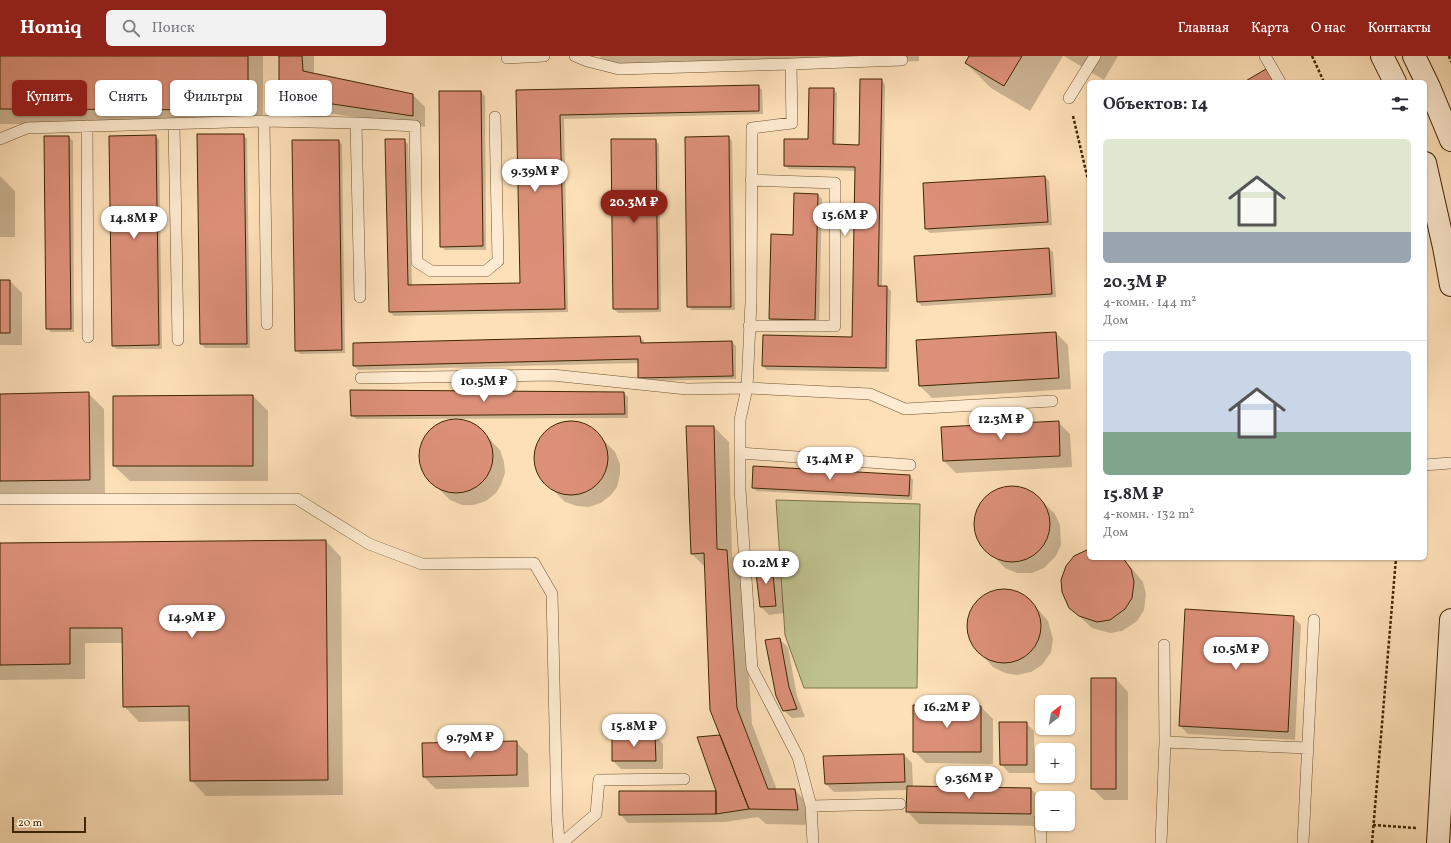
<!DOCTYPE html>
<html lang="ru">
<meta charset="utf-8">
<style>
:root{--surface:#fff;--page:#f2f2f3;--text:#2b2b33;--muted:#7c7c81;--line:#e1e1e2;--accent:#8f2418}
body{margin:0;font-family:Vollkorn,serif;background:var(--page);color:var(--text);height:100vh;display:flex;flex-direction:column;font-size:15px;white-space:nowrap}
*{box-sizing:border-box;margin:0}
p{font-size:13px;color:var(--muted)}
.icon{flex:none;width:22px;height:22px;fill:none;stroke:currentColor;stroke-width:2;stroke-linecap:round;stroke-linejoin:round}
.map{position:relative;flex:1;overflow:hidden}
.panel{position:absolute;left:1087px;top:24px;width:340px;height:480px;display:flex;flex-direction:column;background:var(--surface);border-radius:6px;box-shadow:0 1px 3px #0004}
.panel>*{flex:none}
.top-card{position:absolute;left:12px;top:24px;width:380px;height:36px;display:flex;gap:8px}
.needle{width:26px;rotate:32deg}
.controls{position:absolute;left:1035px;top:639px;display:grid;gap:8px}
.controls a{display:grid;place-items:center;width:40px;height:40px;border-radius:6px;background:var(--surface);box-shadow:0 1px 3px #0004;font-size:20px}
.scale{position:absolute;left:12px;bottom:10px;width:74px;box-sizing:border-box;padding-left:4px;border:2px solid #3f2703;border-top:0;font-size:11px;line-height:14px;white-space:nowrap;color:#3f2703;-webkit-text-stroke:3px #feebd1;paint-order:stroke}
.price{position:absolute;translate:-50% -34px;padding:0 9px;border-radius:14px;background:#fff;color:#222;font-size:13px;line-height:26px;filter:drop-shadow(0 1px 2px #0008)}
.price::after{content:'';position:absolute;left:50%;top:24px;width:12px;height:9px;margin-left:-6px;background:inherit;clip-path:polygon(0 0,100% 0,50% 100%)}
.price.selected{background:var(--accent);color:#fff}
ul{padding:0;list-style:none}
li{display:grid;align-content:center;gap:8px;height:212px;padding:0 16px}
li+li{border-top:1px solid var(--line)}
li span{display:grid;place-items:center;height:124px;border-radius:6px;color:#555}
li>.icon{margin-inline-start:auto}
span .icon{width:72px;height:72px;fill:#fffc;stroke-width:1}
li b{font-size:17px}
h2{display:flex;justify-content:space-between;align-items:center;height:48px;padding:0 16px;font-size:17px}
.tag{padding:0 14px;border-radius:6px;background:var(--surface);box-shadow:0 1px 3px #0004;font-size:14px;line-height:36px}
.tag.selected{background:var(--accent);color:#fff}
header{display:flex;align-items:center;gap:24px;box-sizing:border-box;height:56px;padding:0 20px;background:var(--accent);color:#fff}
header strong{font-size:19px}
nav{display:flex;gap:22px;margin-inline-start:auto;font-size:14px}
.search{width:280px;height:36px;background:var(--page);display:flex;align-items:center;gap:10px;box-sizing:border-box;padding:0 14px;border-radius:6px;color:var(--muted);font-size:15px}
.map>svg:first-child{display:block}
</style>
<header>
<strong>Homiq</strong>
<div class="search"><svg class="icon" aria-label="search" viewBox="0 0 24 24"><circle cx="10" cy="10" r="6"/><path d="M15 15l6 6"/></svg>Поиск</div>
<nav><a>Главная</a><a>Карта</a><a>О нас</a><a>Контакты</a></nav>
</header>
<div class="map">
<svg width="1451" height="787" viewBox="0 0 1451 787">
<rect width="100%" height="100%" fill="#fee0b8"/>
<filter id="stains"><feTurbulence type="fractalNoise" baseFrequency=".005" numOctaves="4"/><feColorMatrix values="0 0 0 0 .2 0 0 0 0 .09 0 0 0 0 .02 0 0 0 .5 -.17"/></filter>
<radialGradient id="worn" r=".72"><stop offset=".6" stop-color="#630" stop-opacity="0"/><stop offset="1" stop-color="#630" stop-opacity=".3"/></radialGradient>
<!-- green -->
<path fill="#bfc28f" stroke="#7f7449" d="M776,444L920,448L917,632H804L785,579Z"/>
<!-- shadow -->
<path fill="#0003" d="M0,0H263V69L0,68Z
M280,0H314V18L412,38L425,51V71L292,52L280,39Z
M599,0H919V5L614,15Z
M970,0H1063L1030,55L991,32L966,7Z
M1064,0H1118L1104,24Z
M881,24L885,28L882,231H887L891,235L889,316L767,314L763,310L853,282L856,115L789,113L785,109L809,84L833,33L837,37L836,89L860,90Z
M758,30L762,34L763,58L564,63L568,256L394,260L390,256L404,84L408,88L412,230L521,228L517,35Z
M481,36L485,40L486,194H445L441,190Z
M243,79L247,83L250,292H205L201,288Z
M155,80L159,84L162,293H117L113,290Z
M69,81L73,85L74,276H51L47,272Z
M728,81L732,85L735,254H692L688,250Z
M655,84L659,88L661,256L618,257L614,253Z
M338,85L342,88L345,297L300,298L296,294Z
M0,120L15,135V181H0Z
M1045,121L1049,125L1052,169L930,177L926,173Z
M818,139L822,143L819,268L774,267L770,263L794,180Z
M1049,193L1053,196L1056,241L922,250L918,246Z
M0,225H10L22,237V289H0Z
M1056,277L1068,289L1071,333L932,342L920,330Z
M640,281L644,285V288L732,286L736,290V323L643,325L639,321V307L358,314L354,310Z
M88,337L104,353L105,439L0,440V339Z
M624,337L628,341V362L356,363L352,359Z
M253,340L268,355V425H130L114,410Z
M461,364L479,372L500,394L504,406L505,417L501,429L496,437L486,445L474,449H462L450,444L425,419L420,407V395L422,388L428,377L434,371L449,365Z
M564,366H577L594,374L615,396L620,408V418L617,431L611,439L601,447L589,451L577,450L565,446L540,421L536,409L537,390L544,379L550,373Z
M1058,366L1070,378L1072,411L956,417L944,405Z
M714,371L729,386L732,500L742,510L752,668L777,734H795L810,750L813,769L766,768L758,761L725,766L628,767L620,758L718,736L723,683L706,512L692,498Z
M910,420L913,424L912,444L756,435L753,431Z
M1014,431L1027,434L1042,445L1055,458L1060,469L1061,489L1056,500L1044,512L1032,517H1017L1005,512L983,490L977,479L975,465L978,453L987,441L997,434Z
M326,485L341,501L343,739L206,740L191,724L190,665L139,666L124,650L123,587H85V623L0,624V488Z
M1089,494V502H1121L1134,515L1143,526L1146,538L1144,554L1137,565L1122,575L1110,577L1092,572L1070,551Z
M772,508L780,516L784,557L769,559L761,551Z
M998,534L1010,535L1028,542L1048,565L1053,583L1051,596L1042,609L1031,616L1017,619L1005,617L993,611L972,588L968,576V563L974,550L983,541Z
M1293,561L1301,569L1295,684L1188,678L1180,670Z
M779,583L788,591L797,640L805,661L792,662L783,654Z
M1116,623L1128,636V744H1104L1092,732Z
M981,651L993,663V708L926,707L914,695Z
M1026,667L1034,675L1035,717H1009L1001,708Z
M655,680L663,688V713H621L613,705V681Z
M516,686L528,698L529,731L436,733L424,721Z
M904,699L912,707L913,731L1031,733L1042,744L1043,770L919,768L907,755V734L834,736L826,728Z"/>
<!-- building -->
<path fill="#dd9079" stroke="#3f2703" d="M0,0H248V54L0,53Z
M279,0H302L303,15L413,38V60L279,40Z
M969,0H1022L1004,30L965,7Z
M1266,13L1274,26H1244Z
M860,23H882L878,230H887L886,312L762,310L763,279L852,281L855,111L784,110V83H808L809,32H834L833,88L859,89Z
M759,29V55L560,59L565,253L389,256L385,83H405L408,229L520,227L516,34Z
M439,35H481L483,190L440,191Z
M197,78H244L247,288H200Z
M156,79L159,289L112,290L109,80Z
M44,80H69L71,273H46Z
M729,80L731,251H687L685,81Z
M611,83H656L658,253H613Z
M292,84H339L342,294L295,295Z
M1045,120L1048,166L925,173L923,127Z
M794,137L818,138L815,264L769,263L771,178L793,179Z
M1049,192L1052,238L917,246L914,200Z
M0,224H10V277H0Z
M1056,276L1059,322L919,330L916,284Z
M640,280L641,287L732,285L733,320L638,322V303L353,310V287Z
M350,334L624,336L625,358L351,360Z
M89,336L90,424L0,425V338Z
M253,339V410H113V340Z
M419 400a37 37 0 1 1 74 0a37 37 0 1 1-74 0Z
M1059,365L1060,400L943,405L941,371Z
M534 402a37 37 0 1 1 74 0a37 37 0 1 1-74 0Z
M686,370H714L717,493L727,494L737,652L768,733H795L798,754L749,753L710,654L704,497L691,498Z
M753,410L910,419L909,440L752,432Z
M974 468a38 38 0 1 1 76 0a38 38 0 1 1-76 0Z
M326,484L328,724L190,725L189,650L123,651L122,572H70V608L0,609V487Z
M1089,493V502H1123L1131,513L1134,526L1132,542L1125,553L1110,564L1097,566L1079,560L1069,552L1062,536L1061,524L1066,510L1074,500Z
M772,507L776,550L760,551L755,509Z
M967 570a37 37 0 1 1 74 0a37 37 0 1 1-74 0Z
M1185,553L1294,560L1288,676L1179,670Z
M780,582L789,631L797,653L783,655L776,640L765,584Z
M1091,622H1116V733H1091Z
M913,649L981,650V696H913Z
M999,666H1027V709H1000Z
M655,679L656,705H612V680Z
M720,679L749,753L716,758V735L697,681Z
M517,685V719L423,721L422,687Z
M904,698L905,726L825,728L823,700Z
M907,730L1031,732V758L906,756Z
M619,735H716V758L619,759Z"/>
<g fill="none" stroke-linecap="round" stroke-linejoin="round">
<defs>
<path id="service" d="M507,0V2L544,0
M575,0L587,5L619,13L791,8L792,67L752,72L751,246L747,332L740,364V433L752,612L798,701L811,750L813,787
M1265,0L1280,26
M791,8L902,4
M1069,42L1095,0
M264,65L267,268
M356,67L360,241
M174,68L178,284
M87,70L88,281
M0,83L27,72L264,65L356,67L415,70L417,206L431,215H486L498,205L495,61
M749,270H835V127L751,124
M361,322L552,319L687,333L747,332L870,338L905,353L1052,345
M740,397L910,409
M1425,409L1451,407
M0,443H297L369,488L422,508L534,507L552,538L557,759L559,787
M1165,686L1308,692
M811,750L900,748
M1040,763L1041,787
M562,787L596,758L599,724L684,723
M1161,787L1165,686L1164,589
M1303,787L1314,564"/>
<path id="secondary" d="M1382,0L1395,26
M1414,0L1429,31L1451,84
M1425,107L1444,191L1451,229
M1438,787L1451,564"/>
</defs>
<!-- service casing -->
<use href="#service" stroke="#6f5530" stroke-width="12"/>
<!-- secondary casing -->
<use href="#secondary" stroke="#3f2703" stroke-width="24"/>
<!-- path -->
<path stroke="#3f2703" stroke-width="2.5" stroke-dasharray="3 2" stroke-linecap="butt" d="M1312,0L1324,26
M1449,0L1451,6
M1073,60L1089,128
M1373,769L1416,772
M1372,787L1396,502"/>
<!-- service -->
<use href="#service" stroke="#feebd1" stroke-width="11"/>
<!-- secondary -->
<use href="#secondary" stroke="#feebd1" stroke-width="22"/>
</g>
<rect width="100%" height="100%" filter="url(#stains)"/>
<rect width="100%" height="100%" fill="url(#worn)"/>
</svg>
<div class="controls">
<a><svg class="needle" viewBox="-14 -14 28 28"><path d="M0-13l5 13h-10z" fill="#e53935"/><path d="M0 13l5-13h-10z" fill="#7c7c81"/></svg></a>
<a>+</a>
<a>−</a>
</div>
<div class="scale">20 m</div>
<b class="price" style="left:535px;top:137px">9.39M ₽</b>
<b class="price selected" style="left:634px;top:168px">20.3M ₽</b>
<b class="price" style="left:845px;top:181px">15.6M ₽</b>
<b class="price" style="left:134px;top:184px">14.8M ₽</b>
<b class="price" style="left:484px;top:347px">10.5M ₽</b>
<b class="price" style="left:1001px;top:385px">12.3M ₽</b>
<b class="price" style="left:830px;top:425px">13.4M ₽</b>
<b class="price" style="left:766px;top:529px">10.2M ₽</b>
<b class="price" style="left:192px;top:583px">14.9M ₽</b>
<b class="price" style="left:1236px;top:615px">10.5M ₽</b>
<b class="price" style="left:947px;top:673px">16.2M ₽</b>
<b class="price" style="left:634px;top:692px">15.8M ₽</b>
<b class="price" style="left:470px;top:703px">9.79M ₽</b>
<b class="price" style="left:969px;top:744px">9.36M ₽</b>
<div class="top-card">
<a class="tag selected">Купить</a>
<a class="tag">Снять</a>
<a class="tag">Фильтры</a>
<a class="tag">Новое</a>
</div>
<section class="panel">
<h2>Объектов: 14<svg class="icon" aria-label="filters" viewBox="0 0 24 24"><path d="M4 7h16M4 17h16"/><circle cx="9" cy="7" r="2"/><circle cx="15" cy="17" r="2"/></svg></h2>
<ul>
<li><span style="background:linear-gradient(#dfe7d0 75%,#9aa5b1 0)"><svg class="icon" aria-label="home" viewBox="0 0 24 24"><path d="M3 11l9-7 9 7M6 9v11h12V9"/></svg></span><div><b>20.3M ₽</b><p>4-комн. · 144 m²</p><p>Дом</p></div></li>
<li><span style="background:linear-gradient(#c9d6e8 65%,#7fa58c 0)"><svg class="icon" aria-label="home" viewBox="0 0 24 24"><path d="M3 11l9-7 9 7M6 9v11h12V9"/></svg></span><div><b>15.8M ₽</b><p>4-комн. · 132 m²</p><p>Дом</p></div></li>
</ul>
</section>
</div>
